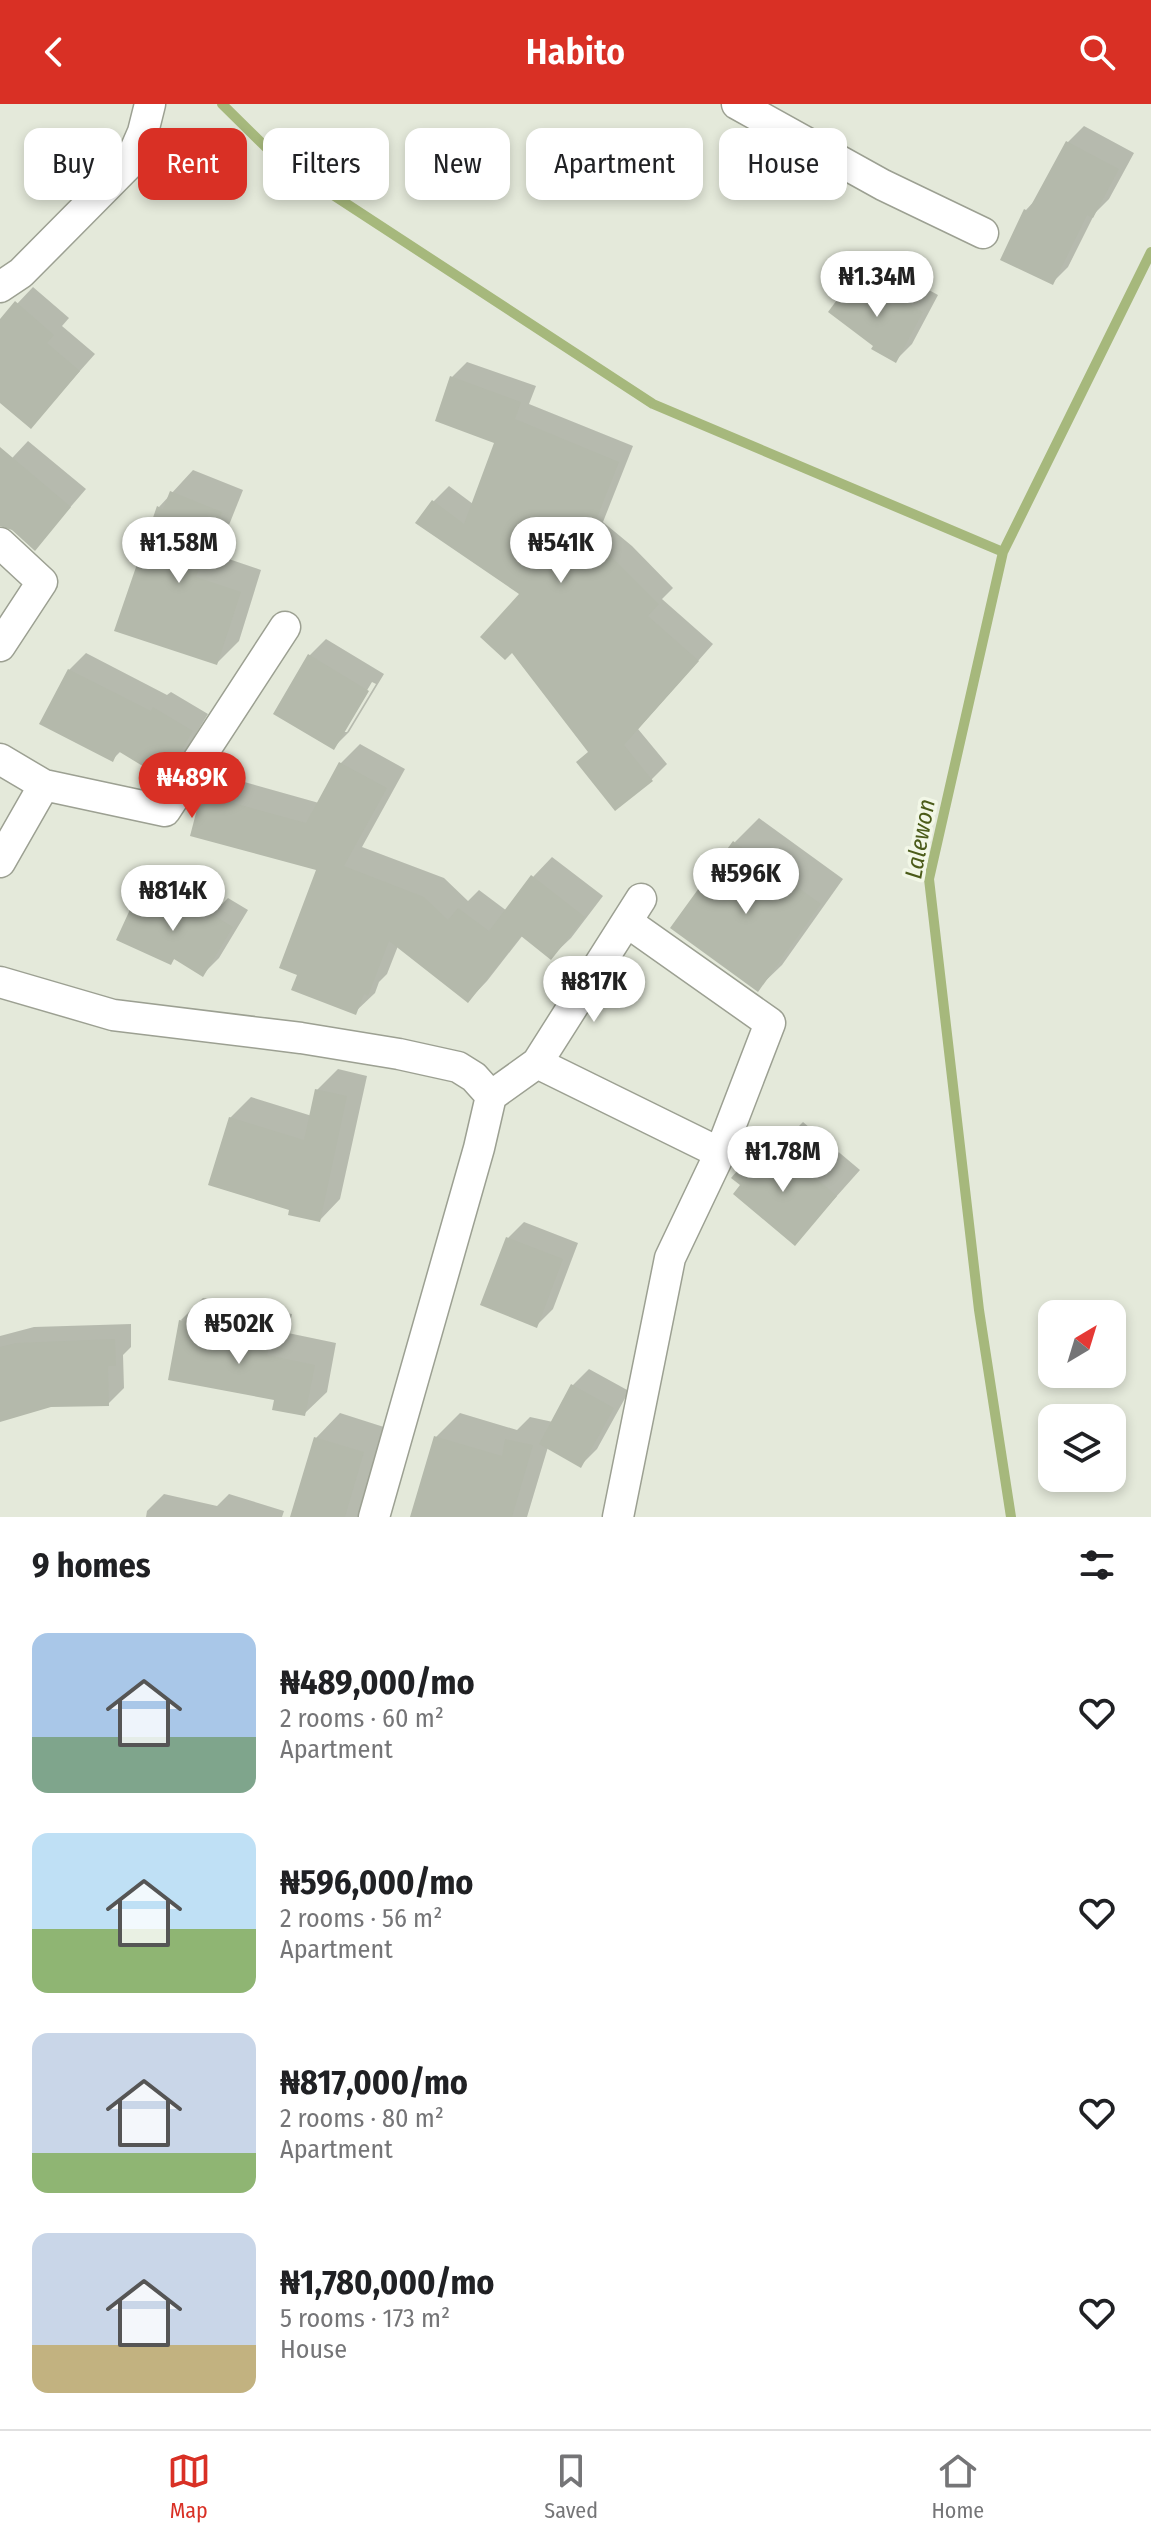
<!DOCTYPE html>
<meta charset="utf-8">
<style>
:root{--surface:#fff;--page:#f2f2f2;--text:#202124;--muted:#757577;--line:#e0e0e0;--accent:#d93025}
body{margin:0;font-family:"Fira Sans Condensed",sans-serif;background:var(--page);color:var(--text);height:100vh;display:flex;flex-direction:column;font-size:30px;white-space:nowrap}
*{box-sizing:border-box;margin:0}
p{font-size:26px;color:var(--muted)}
.icon{flex:none;width:44px;height:44px;fill:none;stroke:currentColor;stroke-width:2;stroke-linecap:round;stroke-linejoin:round}
.map{position:relative;height:1413px;overflow:hidden}
.panel{display:flex;flex-direction:column;background:var(--surface);flex:1}
.panel>*{flex:none}
.banner{position:absolute;left:24px;top:24px;width:1104px;height:72px;display:flex;gap:16px}
.needle{width:52px;rotate:38deg}
.tools{position:absolute;left:1038px;top:1196px;display:grid;gap:16px}
.tools a{display:grid;place-items:center;width:88px;height:88px;border-radius:16px;background:var(--surface);box-shadow:0 4px 12px #0003;font-size:40px}
.price{position:absolute;translate:-50% -68px;padding:0 18px;border-radius:28px;background:#fff;color:#222;font-size:26px;line-height:52px;filter:drop-shadow(0 2px 4px #0008)}
.price::after{content:'';position:absolute;left:50%;top:48px;width:24px;height:18px;margin-left:-12px;background:inherit;clip-path:polygon(0 0,100% 0,50% 100%)}
.price.on{background:var(--accent);color:#fff}
ul{padding:0;list-style:none}
li{display:flex;align-items:center;gap:24px;height:200px;padding:0 32px}
li span{display:grid;place-items:center;flex:none;width:224px;height:160px;border-radius:16px;color:#555}
li>.icon{margin-inline-start:auto}
span .icon{width:96px;height:96px;fill:#fffc;stroke-width:1}
li b{font-size:34px}
h2{display:flex;justify-content:space-between;align-items:center;height:96px;padding:0 32px;font-size:34px}
.pill{padding:0 28px;border-radius:16px;background:var(--surface);box-shadow:0 4px 12px #0003;font-size:28px;line-height:72px}
.pill.on{background:var(--accent);color:#fff}
header{display:flex;justify-content:space-between;align-items:center;height:104px;padding:0 32px;background:var(--accent);color:#fff;font-size:36px;font-weight:600}
.tab-bar{display:flex;justify-content:space-around;align-items:center;height:112px;border-top:2px solid var(--line);background:var(--surface);font-size:22px;color:var(--muted)}
.tab-bar a{display:grid;justify-items:center;gap:4px}
.tab-bar .on{color:var(--accent)}
.map>svg:first-child{display:block}
</style>
<header><svg class="icon" aria-label="back" viewBox="0 0 24 24"><path d="M15 5l-7 7 7 7"/></svg>Habito<svg class="icon" aria-label="search" viewBox="0 0 24 24"><circle cx="10" cy="10" r="6"/><path d="M15 15l6 6"/></svg></header>
<div class="map">
<svg width="1151" height="1413" viewBox="0 0 1151 1413">
<rect width="100%" height="100%" fill="#e4e9da"/>
<!-- shadow -->
<path fill="#0003" fill-rule="evenodd" d="M1084,22L1134,49L1109,95L1095,109L1068,163L1052,179L1003,155L1026,106L1037,94L1068,38Z
M872,158L909,186L916,179L938,191L912,240L896,256L831,208L856,174Z
M33,183L69,214L62,222L95,250L31,322L0,289V218Z
M467,258L536,282L529,300L633,342L603,418L632,442L673,484L662,495L713,540L638,625L667,660L651,676L589,647L522,489L433,398L449,382L473,400L497,337L452,273Z
M28,337L86,385L35,444L5,420H0V367Z
M193,366L243,386L217,451L261,466L239,537L217,559L159,403Z
M326,535L384,570L349,628L333,644L309,552ZM372,578L376,580L347,628H342Z
M86,549L167,591L171,588L208,610L180,656L164,672L121,647L113,655L69,566Z
M360,640L405,665L362,743L444,774L468,797L479,786L507,807L533,773L552,753L603,792L571,834L551,853L523,831L487,877L468,897L398,842L387,870L379,878L375,889L355,908L300,869L318,765L203,691L223,672L319,699L341,659Z
M759,714L843,775L782,861L757,885L735,738Z
M157,771L222,800L228,794L248,806L219,854L202,871L175,854L171,858L140,787Z
M338,965L367,972L340,1095L320,1116L291,1105L230,1014L251,993L312,1012L317,986Z
M803,1018L860,1066L795,1139L743,1081L751,1053L775,1029L784,1037Z
M524,1118L578,1139L553,1205L536,1222L507,1135Z
M203,1194L292,1210L288,1229L336,1239L327,1288L304,1310L181,1216Z
M131,1220V1243L123,1251L124,1284L108,1300L51,1301L0,1315V1232L34,1223Z
M589,1265L629,1287L597,1345L581,1361L548,1343L527,1413H413L436,1333L460,1309L517,1326L530,1313L553,1318L573,1281Z
M340,1309L387,1324L361,1413H292L316,1334Z
M164,1390L217,1402L229,1390L284,1407L282,1413H146L147,1407Z"/>
<g fill="none" stroke-linecap="round" stroke-linejoin="round">
<!-- stream -->
<path stroke="#a6b87c" stroke-width="10" d="M222,0L278,55L653,300L1003,448
M1011,1413L979,1206L929,775L1003,448L1151,148"/>
</g>
<!-- building -->
<path fill="#b4b9ab" d="M1066,37L1119,65L1093,114L1087,111L1053,181L1000,156L1024,105L1028,107Z
M854,173L893,202L898,194L923,208L896,259L871,245L873,242L828,208Z
M15,197L54,231L47,239L80,267L31,325L0,299V215Z
M450,272L521,298L515,315L619,358L589,434L616,457L659,500L648,512L699,557L624,641L653,677L615,707L576,658L588,648L512,549L505,556L480,533L519,490L415,419L432,396L464,420L494,339L435,317Z
M0,343L71,403L35,447L12,426L0,422Z
M170,387L222,408L196,473L241,488L217,561L114,527L157,402L163,405Z
M308,550L369,587L334,646L273,610Z
M68,565L151,607L153,603L193,627L164,675L118,647L113,658L39,620Z
M339,658L387,684L344,762L424,793L448,816L458,804L489,827L531,771L585,813L551,856L521,832L468,899L389,837L368,892L364,890L356,911L291,886L297,871L279,864L316,766L190,732L201,690L306,719Z
M733,737L821,800L758,888L670,824Z
M139,786L206,816L210,809L233,823L203,873L174,855L171,861L116,836Z
M315,985L347,992L320,1118L288,1111L289,1106L208,1081L229,1013L304,1036Z
M777,1041L837,1092L795,1142L733,1090L740,1081L731,1074L750,1052L760,1061Z
M506,1133L563,1155L537,1224L480,1201Z
M179,1216L271,1232L267,1251L315,1261L305,1312L272,1306L274,1296L168,1276Z
M115,1235L116,1262H108L109,1302L51,1303L0,1318V1243L16,1239Z
M571,1280L614,1304L581,1364L539,1340Z
M434,1332L502,1352L505,1335L533,1341L512,1413H410Z
M314,1333L364,1348L345,1413H290Z"/>
<g fill="none" stroke-linecap="round" stroke-linejoin="round">
<defs>
<path id="street" d="M737,0L883,81L983,129
M0,183L21,169L129,60L143,28L150,0
M0,439L42,478L0,542
M0,655L44,681
M0,758L44,681L165,707L285,523
M0,878L113,911L301,934L399,950L458,963L474,973L491,992L479,1044L374,1413
M537,959L720,1049
M491,992L537,959L641,795
M618,1413L670,1154L720,1049L770,919L627,818"/>
</defs>
<!-- street casing -->
<use href="#street" stroke="#9ca092" stroke-width="33"/>
<!-- street -->
<use href="#street" stroke="#fff" stroke-width="30"/>
</g>
<g text-anchor="middle" dominant-baseline="central" stroke-width="7" stroke-linejoin="round" paint-order="stroke">
<!-- water labels -->
<g font-size="24" font-style="italic" fill="#4b5b19" stroke="#f2f7e7">
<text transform="translate(920 735) rotate(-80)">Lalewon</text>
</g>
</g>
</svg>
<div class="tools">
<a><svg class="needle" viewBox="-14 -14 28 28"><path d="M0-13l5 13h-10z" fill="#e53935"/><path d="M0 13l5-13h-10z" fill="#757577"/></svg></a>
<a><svg class="icon" aria-label="layers" viewBox="0 0 24 24"><path d="M12 4l9 5-9 5-9-5zM3 14l9 5 9-5"/></svg></a>
</div>
<b class="price" style="left:877px;top:215px">₦1.34M</b>
<b class="price" style="left:179px;top:481px">₦1.58M</b>
<b class="price" style="left:561px;top:481px">₦541K</b>
<b class="price on" style="left:192px;top:716px">₦489K</b>
<b class="price" style="left:746px;top:812px">₦596K</b>
<b class="price" style="left:173px;top:829px">₦814K</b>
<b class="price" style="left:594px;top:920px">₦817K</b>
<b class="price" style="left:783px;top:1090px">₦1.78M</b>
<b class="price" style="left:239px;top:1262px">₦502K</b>
<div class="banner">
<a class="pill">Buy</a>
<a class="pill on">Rent</a>
<a class="pill">Filters</a>
<a class="pill">New</a>
<a class="pill">Apartment</a>
<a class="pill">House</a>
</div>
</div>
<section class="panel">
<h2>9 homes<svg class="icon" aria-label="filters" viewBox="0 0 24 24"><path d="M4 7h16M4 17h16"/><circle cx="9" cy="7" r="2"/><circle cx="15" cy="17" r="2"/></svg></h2>
<ul>
<li><span style="background:linear-gradient(#a9c7e8 65%,#7fa58c 0)"><svg class="icon" aria-label="home" viewBox="0 0 24 24"><path d="M3 11l9-7 9 7M6 9v11h12V9"/></svg></span><div><b>₦489,000/mo</b><p>2 rooms · 60 m²</p><p>Apartment</p></div><svg class="icon" aria-label="heart" viewBox="0 0 24 24"><path d="M12 20l-8-8c-3-5 5-10 8-4 3-6 11-1 8 4z"/></svg></li>
<li><span style="background:linear-gradient(#bfe0f5 60%,#8fb573 0)"><svg class="icon" aria-label="home" viewBox="0 0 24 24"><path d="M3 11l9-7 9 7M6 9v11h12V9"/></svg></span><div><b>₦596,000/mo</b><p>2 rooms · 56 m²</p><p>Apartment</p></div><svg class="icon" aria-label="heart" viewBox="0 0 24 24"><path d="M12 20l-8-8c-3-5 5-10 8-4 3-6 11-1 8 4z"/></svg></li>
<li><span style="background:linear-gradient(#c9d6e8 75%,#8fb573 0)"><svg class="icon" aria-label="home" viewBox="0 0 24 24"><path d="M3 11l9-7 9 7M6 9v11h12V9"/></svg></span><div><b>₦817,000/mo</b><p>2 rooms · 80 m²</p><p>Apartment</p></div><svg class="icon" aria-label="heart" viewBox="0 0 24 24"><path d="M12 20l-8-8c-3-5 5-10 8-4 3-6 11-1 8 4z"/></svg></li>
<li><span style="background:linear-gradient(#c9d6e8 70%,#c2b280 0)"><svg class="icon" aria-label="home" viewBox="0 0 24 24"><path d="M3 11l9-7 9 7M6 9v11h12V9"/></svg></span><div><b>₦1,780,000/mo</b><p>5 rooms · 173 m²</p><p>House</p></div><svg class="icon" aria-label="heart" viewBox="0 0 24 24"><path d="M12 20l-8-8c-3-5 5-10 8-4 3-6 11-1 8 4z"/></svg></li>
</ul>
</section>
<nav class="tab-bar">
<a class="on"><svg class="icon" aria-label="map" viewBox="0 0 24 24"><path d="M3 6l6-2 6 2 6-2v14l-6 2-6-2-6 2zM9 4v14M15 6v14"/></svg>Map</a>
<a><svg class="icon" aria-label="saved" viewBox="0 0 24 24"><path d="M7 4h10v16l-5-4-5 4z"/></svg>Saved</a>
<a><svg class="icon" aria-label="home" viewBox="0 0 24 24"><path d="M3 11l9-7 9 7M6 9v11h12V9"/></svg>Home</a>
</nav>
